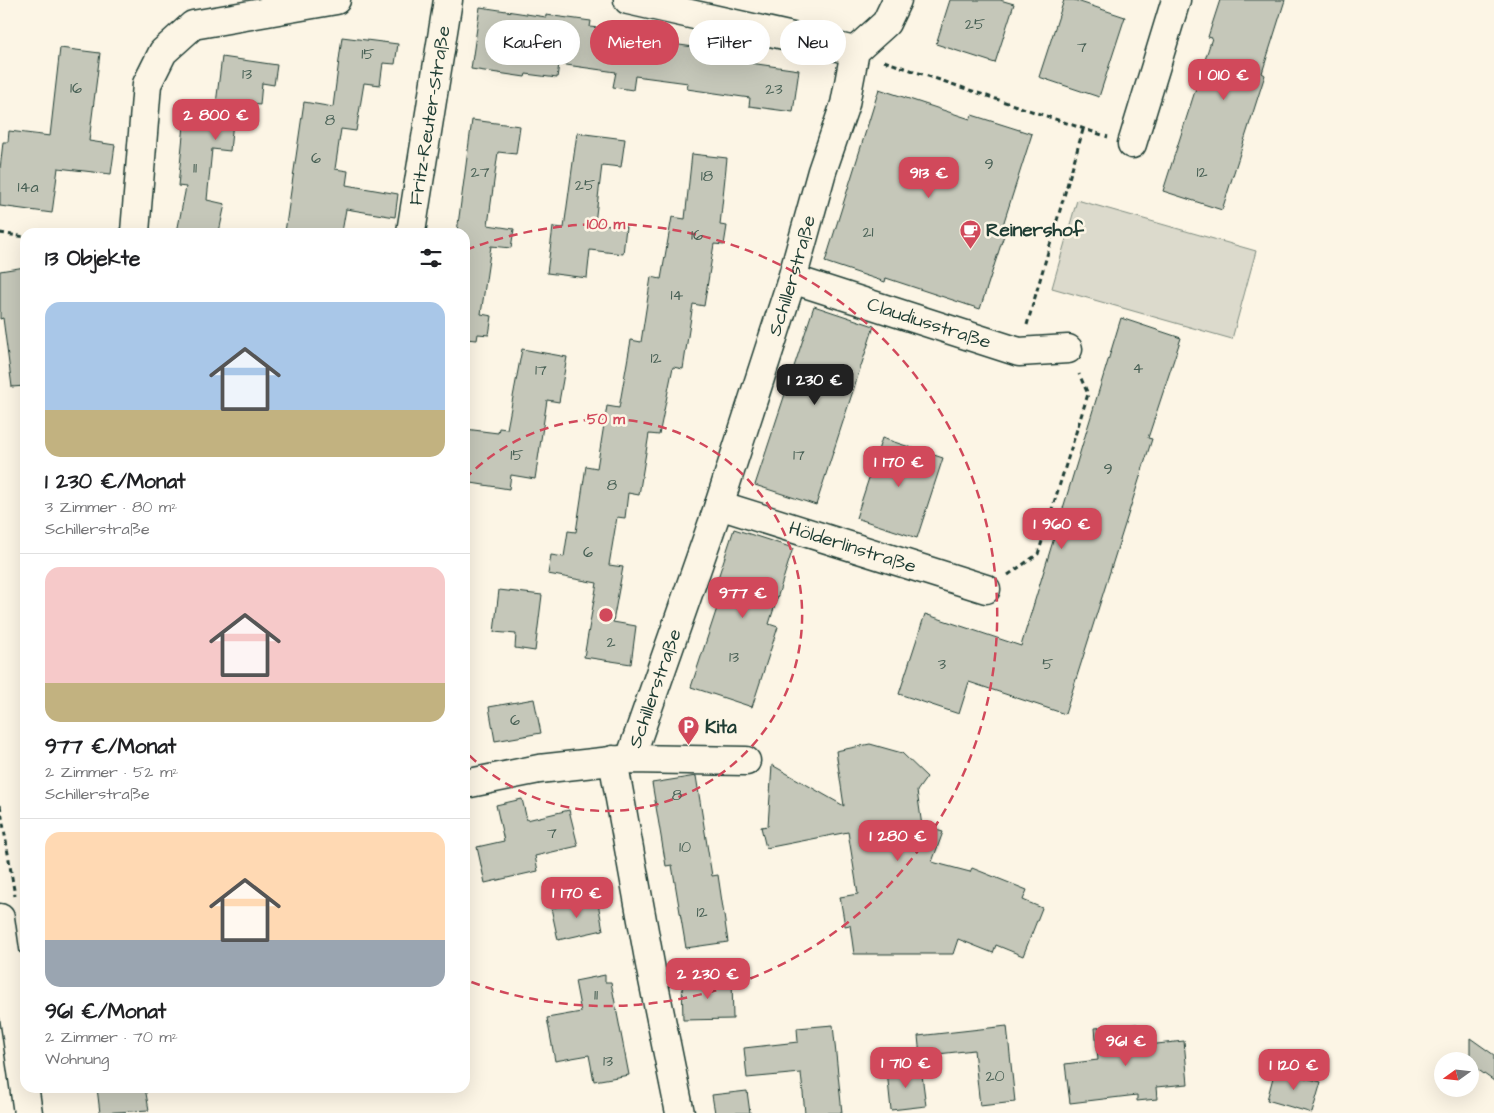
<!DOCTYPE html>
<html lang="de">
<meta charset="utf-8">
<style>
:root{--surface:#fff;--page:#f6f6f6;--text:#202124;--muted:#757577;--line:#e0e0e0;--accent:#d1495b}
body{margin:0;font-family:"Architects Daughter",sans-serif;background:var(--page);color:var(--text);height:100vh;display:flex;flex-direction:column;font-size:19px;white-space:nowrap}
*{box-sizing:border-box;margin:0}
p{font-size:16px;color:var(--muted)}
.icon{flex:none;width:28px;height:28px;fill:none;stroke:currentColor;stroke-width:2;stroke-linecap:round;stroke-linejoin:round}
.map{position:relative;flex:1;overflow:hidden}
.drawer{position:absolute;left:20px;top:228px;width:450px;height:865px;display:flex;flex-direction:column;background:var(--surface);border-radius:15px;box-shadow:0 5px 20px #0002}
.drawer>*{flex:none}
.banner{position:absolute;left:485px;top:20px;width:475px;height:45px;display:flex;gap:10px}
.needle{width:32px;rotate:255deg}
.buttons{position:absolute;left:1434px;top:1052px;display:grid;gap:10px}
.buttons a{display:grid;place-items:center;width:45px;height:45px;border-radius:50%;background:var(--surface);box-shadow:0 5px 20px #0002;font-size:25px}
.price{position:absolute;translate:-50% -42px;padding:0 11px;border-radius:10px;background:var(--accent);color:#fff;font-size:16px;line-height:32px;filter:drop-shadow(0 1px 2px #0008)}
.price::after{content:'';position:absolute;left:50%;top:30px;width:15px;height:11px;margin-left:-8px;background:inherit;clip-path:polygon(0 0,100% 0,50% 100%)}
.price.active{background:#222;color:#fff}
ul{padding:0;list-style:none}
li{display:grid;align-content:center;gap:10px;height:265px;padding:0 25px}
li+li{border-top:1px solid var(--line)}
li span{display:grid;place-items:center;height:155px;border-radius:15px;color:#555}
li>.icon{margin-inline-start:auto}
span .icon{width:90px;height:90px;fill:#fffc;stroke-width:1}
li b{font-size:21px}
h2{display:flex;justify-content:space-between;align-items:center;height:60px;padding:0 25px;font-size:21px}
.pill{padding:0 18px;border-radius:22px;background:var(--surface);box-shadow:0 5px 20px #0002;font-size:18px;line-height:45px}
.pill.active{background:var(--accent);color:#fff}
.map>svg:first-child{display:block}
</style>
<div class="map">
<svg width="1494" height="1113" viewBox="0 0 1494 1113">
<rect width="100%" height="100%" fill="#fcf5e5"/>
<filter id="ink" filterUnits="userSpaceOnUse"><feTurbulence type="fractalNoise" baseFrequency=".02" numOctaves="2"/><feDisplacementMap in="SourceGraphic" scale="10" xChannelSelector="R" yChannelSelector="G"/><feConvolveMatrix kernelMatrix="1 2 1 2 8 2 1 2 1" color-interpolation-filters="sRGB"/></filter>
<g filter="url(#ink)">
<!-- green -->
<path fill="#dcdacc" stroke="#7e8c80" d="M1077,200L1256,251L1232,339L1052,288Z"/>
<!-- building -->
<path fill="#c5c7b9" stroke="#1f3d34" d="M950,0H1000L1014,4L995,63L936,44Z
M1064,0H1074L1125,17L1099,97L1039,77Z
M1220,0H1285L1262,73L1265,75L1222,210L1163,191L1212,38L1208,37Z
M480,7L546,17V15L591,21L590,27L621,31L622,26L640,28V34L666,37L665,43L737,53L736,61L799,70L793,112L749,106L750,98L687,89L688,83L635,76L633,90L613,87L616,72L559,64L557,78L526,74L525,77L471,69Z
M342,37L398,44L395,64L383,63L380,85L364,83L356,131L341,129L335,169L348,171L346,185L398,194L395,217L346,209L342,232H285L304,102L333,107Z
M60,48L100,53L89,141L115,145L111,174L58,168L52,213L0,206V169L3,142H8L9,131L50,136Z
M222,57L277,65L274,85L262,83L260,105L235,102L230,151L212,149L207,200L225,204L219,232H177L186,187L178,186L185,115L214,119Z
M879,89L970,119L972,115L1032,134L1002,228L1006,229L980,309L886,278L885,282L825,262Z
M472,120L520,126L516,154L498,152L488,225L514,229L511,248L491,246L481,314L492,316L489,335L478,334L477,340L465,339V232H457Z
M577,133L625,139L621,167L602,165L595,223L626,227L623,254L590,250L587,278L547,273L553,227L564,228Z
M692,154L727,158L720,225L727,226L724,245L714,244L704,306L693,304L683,369L673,367L659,435L649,434L639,495L628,493L625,518L617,517L609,565L623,567L613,622L636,626L631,664L584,657L597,583L548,574L551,555L564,557L568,531L576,532L586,466L597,468L607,406L619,408L631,340L641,342L651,277L661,279L672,217L685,219Z
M25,267V386L12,387L3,318L0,319V271Z
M814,306L874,326L816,505L755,485Z
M1121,318L1181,338L1148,438L1152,439L1065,714L969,682L959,714L899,694L925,614L1021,646Z
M522,349L567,357L559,402L547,400L535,479L511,475L509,489L465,482V429L498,433L499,428L507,429Z
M882,438L943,458L917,538L856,518Z
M734,529L793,548L769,624L778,627L752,707L691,687L723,590L715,587Z
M499,590L542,595L535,651L515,648L516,634L494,632Z
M534,699L541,733L495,741L489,707Z
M870,744L902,753L927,777L917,791L922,826L943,832L932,862L970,872L972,868L1027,890L1023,900L1042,908L1023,956L996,945L993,953L958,939L953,954H854L850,925L845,926L840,897L858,894L848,832L766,848L761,827L768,826L772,765L844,806L836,751Z
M696,776L712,876L718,875L728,942L686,948L672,865L666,866L652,783Z
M522,799L527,820L569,810L578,846L535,856L538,871L485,883L477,847L504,841L496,805Z
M597,898L603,930L558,940L551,908Z
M605,975V982H611L629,1075L594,1081L589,1055L555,1061L547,1018L581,1012L575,981Z
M732,979L733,1019L683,1020L682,980Z
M1137,1024L1139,1046L1184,1041L1188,1084L1156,1087L1157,1099L1137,1101V1095L1070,1103L1065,1064L1098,1060L1095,1028Z
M833,1025L842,1113H805L801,1073L747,1078L744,1048L798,1042L797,1028Z
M1007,1026L1015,1102L980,1106L974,1050L920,1056L918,1036Z
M1470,1038L1494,1055V1081L1470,1064Z
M921,1067L926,1106L891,1110L887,1071Z
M1275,1070L1321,1082L1312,1113L1267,1100Z
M97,1088H145L149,1110L100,1113Z
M747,1091L750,1113H715L712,1095Z"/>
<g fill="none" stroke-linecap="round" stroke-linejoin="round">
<defs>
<g id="minor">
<path d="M628,0L855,51"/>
<path d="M1132,144L1176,0"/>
<path d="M135,232L147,84L163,52L193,25L336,0"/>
<path id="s1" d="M411,232L448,0"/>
<path id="s2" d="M792,279L1019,352L1068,349"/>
<path id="s3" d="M719,505L986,589"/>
<path id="s4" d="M630,759L719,505L792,279L822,171L845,104L855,51L886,23L897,0"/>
<path d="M613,760L651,970L680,1113"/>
<path d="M465,784L539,769L630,759L746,761"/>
<path d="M9,974L25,966"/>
</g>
<path id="secondary" d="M0,918L28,1113"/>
</defs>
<!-- minor casing -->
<use href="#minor" stroke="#1f3d34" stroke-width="31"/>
<!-- secondary casing -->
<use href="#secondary" stroke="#1f3d34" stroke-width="31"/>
<!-- path -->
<path stroke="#1f3d34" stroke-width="3" stroke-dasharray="5 4" stroke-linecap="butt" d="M884,61L1108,137
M0,233L25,237
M1027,325L1083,130
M1008,575L1038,554L1088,394L1079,374
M0,805L15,896"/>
<!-- minor -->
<use href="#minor" stroke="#fcf5e5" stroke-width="28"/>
<!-- secondary -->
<use href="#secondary" stroke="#fcf5e5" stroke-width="28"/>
</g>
</g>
<!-- distance rings -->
<g fill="none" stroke="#d1495b" stroke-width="2.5" stroke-dasharray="9 6">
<path d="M465 479A196 196 0 1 1 465 751"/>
<path d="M466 250A391 391 0 1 1 466 980"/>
</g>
<!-- icons -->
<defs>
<symbol id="cafe-pin" viewBox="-11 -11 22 30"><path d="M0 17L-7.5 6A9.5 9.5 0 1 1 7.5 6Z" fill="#d1495b" stroke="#fcf5e5"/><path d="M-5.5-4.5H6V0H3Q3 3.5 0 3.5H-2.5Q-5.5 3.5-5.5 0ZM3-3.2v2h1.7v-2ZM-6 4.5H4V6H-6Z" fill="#fff"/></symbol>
<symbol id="parking-pin" viewBox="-11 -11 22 30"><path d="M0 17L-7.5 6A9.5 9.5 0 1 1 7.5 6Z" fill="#d1495b" stroke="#fcf5e5"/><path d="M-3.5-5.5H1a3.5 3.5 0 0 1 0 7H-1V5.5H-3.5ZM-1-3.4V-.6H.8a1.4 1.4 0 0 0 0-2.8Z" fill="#fff"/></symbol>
</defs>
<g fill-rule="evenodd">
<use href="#cafe-pin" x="958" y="218" width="25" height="34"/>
<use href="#parking-pin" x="676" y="714" width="25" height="34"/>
</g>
<g text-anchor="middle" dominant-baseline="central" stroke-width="5" stroke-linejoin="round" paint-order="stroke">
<!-- number labels -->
<g font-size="16" fill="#486055">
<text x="975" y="24">25</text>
<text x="1082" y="47">7</text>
<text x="368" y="54">15</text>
<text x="247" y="74">13</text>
<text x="76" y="88">16</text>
<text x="774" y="89">23</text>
<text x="330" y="120">8</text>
<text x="316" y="158">6</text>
<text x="989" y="164">9</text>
<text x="195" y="168">11</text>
<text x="480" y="172">27</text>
<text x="1202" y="172">12</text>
<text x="707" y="176">18</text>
<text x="585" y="185">25</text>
<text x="28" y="187">14a</text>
<text x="868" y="232">21</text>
<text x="697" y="235">16</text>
<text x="677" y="295">14</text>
<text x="656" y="358">12</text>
<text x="1138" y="368">4</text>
<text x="541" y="370">17</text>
<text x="517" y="455">15</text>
<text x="799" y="455">17</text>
<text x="1108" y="469">9</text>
<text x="612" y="485">8</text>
<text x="588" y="552">6</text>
<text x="611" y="642">2</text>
<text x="734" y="657">13</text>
<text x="942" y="664">3</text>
<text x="1048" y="664">5</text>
<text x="515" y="720">6</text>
<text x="677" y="795">8</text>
<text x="552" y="833">7</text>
<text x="685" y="847">10</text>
<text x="702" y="912">12</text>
<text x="596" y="995">11</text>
<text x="608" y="1061">13</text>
<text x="995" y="1076">20</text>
</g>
<!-- street labels -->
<g font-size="19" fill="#1f3d34" stroke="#fcf5e5">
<text stroke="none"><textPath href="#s1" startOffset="118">Fritz-Reuter-Straße</textPath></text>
<text stroke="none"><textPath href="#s4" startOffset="510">Schillerstraße</textPath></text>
<text stroke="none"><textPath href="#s2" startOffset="144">Claudiusstraße</textPath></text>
<text stroke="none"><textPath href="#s3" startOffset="140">Hölderlinstraße</textPath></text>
<text stroke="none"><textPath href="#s4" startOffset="75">Schillerstraße</textPath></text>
</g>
<!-- poi labels -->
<g font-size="19" font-weight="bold" fill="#1f3d34" stroke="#fcf5e5" text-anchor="start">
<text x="986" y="230">Reinershof</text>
<text x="705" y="727">Kita</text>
</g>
</g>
<circle cx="606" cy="615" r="8" fill="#d1495b" stroke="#fcf5e5" stroke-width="2.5"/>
<g font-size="15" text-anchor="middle" font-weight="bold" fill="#d1495b" stroke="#fcf5e5" stroke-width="5" stroke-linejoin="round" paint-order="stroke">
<text x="606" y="229">100 m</text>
<text x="606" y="424">50 m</text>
</g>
</svg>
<div class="buttons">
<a><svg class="needle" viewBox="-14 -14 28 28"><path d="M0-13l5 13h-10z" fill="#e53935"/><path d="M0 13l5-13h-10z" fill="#757577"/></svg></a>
</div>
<b class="price" style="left:1224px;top:101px">1 010 €</b>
<b class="price" style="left:216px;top:141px">2 800 €</b>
<b class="price" style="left:929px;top:199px">913 €</b>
<b class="price active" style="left:815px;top:406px">1 230 €</b>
<b class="price" style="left:899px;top:488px">1 170 €</b>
<b class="price" style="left:1062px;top:550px">1 960 €</b>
<b class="price" style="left:743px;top:619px">977 €</b>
<b class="price" style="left:898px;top:862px">1 280 €</b>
<b class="price" style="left:577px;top:919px">1 170 €</b>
<b class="price" style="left:708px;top:1000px">2 230 €</b>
<b class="price" style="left:1126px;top:1067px">961 €</b>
<b class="price" style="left:906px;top:1089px">1 710 €</b>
<b class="price" style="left:1294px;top:1091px">1 120 €</b>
<div class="banner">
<a class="pill">Kaufen</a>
<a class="pill active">Mieten</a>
<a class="pill">Filter</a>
<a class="pill">Neu</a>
</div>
<section class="drawer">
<h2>13 Objekte<svg class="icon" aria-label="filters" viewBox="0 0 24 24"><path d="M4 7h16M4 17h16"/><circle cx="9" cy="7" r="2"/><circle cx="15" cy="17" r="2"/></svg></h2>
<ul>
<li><span style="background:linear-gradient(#a9c7e8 70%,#c2b280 0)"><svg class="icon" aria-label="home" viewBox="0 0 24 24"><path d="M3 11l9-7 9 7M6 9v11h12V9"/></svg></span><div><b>1 230 €/Monat</b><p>3 Zimmer · 80 m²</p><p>Schillerstraße</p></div></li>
<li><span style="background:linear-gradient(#f6c9c9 75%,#c2b280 0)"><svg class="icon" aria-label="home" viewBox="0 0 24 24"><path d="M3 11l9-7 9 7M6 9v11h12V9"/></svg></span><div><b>977 €/Monat</b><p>2 Zimmer · 52 m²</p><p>Schillerstraße</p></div></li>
<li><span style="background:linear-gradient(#ffd9b3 70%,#9aa5b1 0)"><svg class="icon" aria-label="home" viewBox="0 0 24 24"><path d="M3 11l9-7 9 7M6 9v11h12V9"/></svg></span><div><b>961 €/Monat</b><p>2 Zimmer · 70 m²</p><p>Wohnung</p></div></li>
</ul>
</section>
</div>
